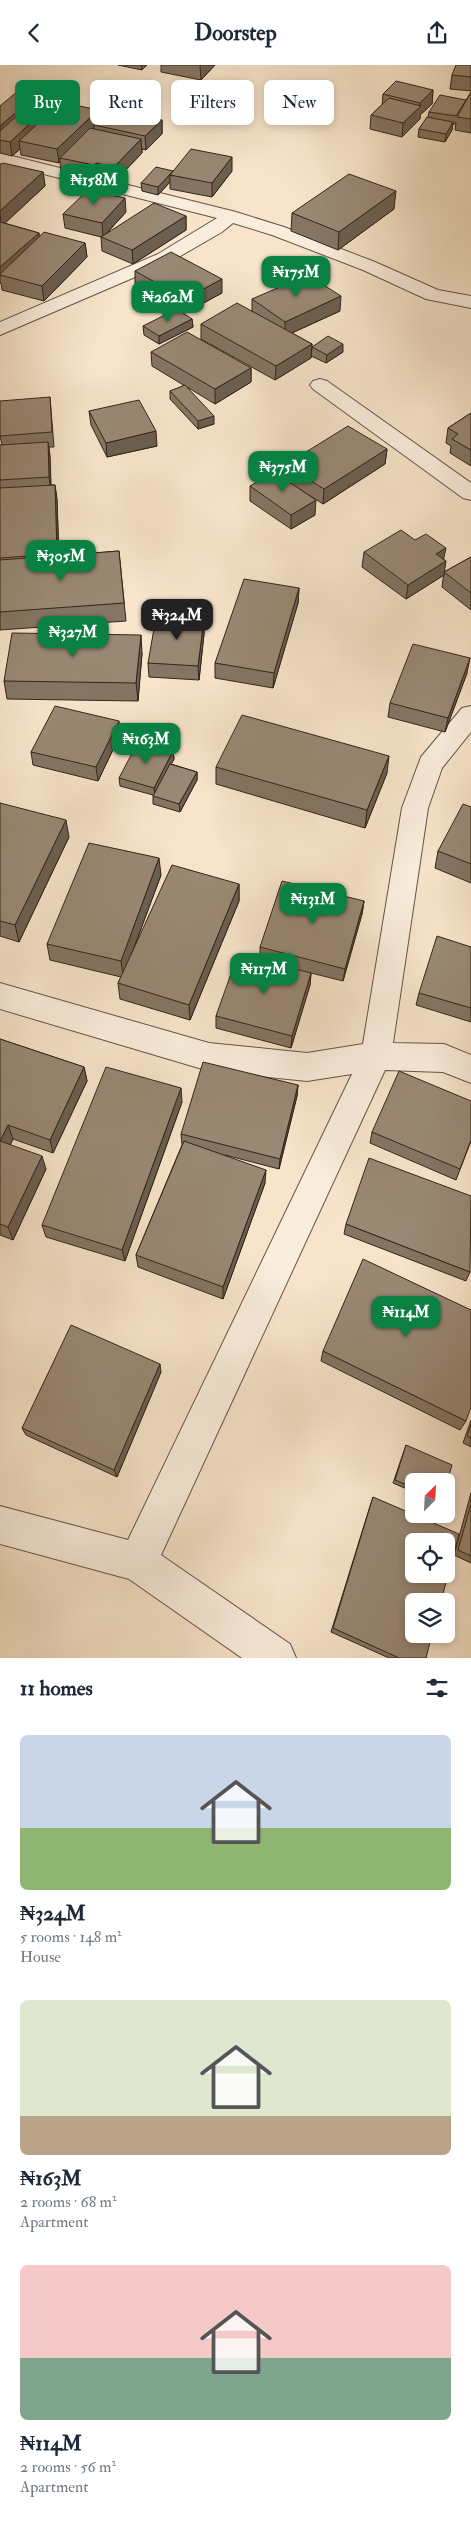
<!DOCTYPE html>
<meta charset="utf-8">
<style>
:root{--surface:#fff;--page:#f6f6f7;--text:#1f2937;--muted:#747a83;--accent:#0b8043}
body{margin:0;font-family:"IM FELL Double Pica",serif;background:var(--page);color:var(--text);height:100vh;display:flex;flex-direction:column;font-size:19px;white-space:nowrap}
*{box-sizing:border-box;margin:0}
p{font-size:16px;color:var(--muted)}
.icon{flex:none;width:28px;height:28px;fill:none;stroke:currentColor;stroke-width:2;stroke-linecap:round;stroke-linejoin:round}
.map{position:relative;height:1593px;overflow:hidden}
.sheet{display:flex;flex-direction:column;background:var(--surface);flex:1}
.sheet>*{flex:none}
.guide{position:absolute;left:15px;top:15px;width:441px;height:45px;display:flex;gap:10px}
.needle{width:32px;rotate:24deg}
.fabs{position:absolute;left:405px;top:1408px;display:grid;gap:10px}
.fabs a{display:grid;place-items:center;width:50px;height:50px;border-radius:8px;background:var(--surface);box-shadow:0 2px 8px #0003;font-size:25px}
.price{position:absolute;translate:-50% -42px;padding:0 11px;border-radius:10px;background:var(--accent);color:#fff;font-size:16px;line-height:32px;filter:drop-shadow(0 1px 2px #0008)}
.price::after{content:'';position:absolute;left:50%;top:30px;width:15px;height:11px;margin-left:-8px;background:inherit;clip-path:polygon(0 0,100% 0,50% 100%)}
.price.selected{background:#222;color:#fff}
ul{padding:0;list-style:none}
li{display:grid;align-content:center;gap:10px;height:265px;padding:0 20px}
li span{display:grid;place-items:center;height:155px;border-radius:8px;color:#555}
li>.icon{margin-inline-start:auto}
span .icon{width:90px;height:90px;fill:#fffc;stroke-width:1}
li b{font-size:21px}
h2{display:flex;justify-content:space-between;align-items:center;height:60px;padding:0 20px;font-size:21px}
.pill{padding:0 18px;border-radius:8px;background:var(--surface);box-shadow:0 2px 8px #0003;font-size:18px;line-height:45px}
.pill.selected{background:var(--accent);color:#fff}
header{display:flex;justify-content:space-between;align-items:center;height:65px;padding:0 20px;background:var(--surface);font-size:22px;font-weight:700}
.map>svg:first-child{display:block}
</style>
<header><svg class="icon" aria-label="back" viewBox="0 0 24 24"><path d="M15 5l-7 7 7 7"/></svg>Doorstep<svg class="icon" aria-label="share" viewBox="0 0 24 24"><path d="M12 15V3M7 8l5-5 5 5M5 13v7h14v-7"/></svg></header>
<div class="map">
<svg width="471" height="1593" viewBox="0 0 471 1593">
<rect width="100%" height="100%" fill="#f7e4ca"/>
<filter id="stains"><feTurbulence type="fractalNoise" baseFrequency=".004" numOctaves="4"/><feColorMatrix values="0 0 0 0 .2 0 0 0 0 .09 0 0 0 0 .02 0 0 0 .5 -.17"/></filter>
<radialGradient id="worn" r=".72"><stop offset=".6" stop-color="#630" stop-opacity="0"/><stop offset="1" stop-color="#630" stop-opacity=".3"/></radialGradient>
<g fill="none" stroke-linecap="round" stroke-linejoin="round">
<defs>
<path id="minor" d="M0,88L236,147L284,162L375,197L438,225L471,231V243L426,234L363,205L272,170L233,158L222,167L170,197L0,270V257L158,189L217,153L0,98Z
M320,314L327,316L471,418V435L463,433L313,324L310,320L313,316Z
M471,641V667L442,703L428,743L393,978L444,979L471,990V1018L443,1007L385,1005L161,1490L290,1579L296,1593H242L129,1514L0,1479V1441L128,1475L352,1009L307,1016L209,1006L0,944V918L209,978L307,988L363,979L402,743L421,692L462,643Z"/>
</defs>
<!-- minor casing -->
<use href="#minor" stroke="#655444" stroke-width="2"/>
<!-- minor -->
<use href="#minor" fill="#faeddd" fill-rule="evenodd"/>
</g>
<!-- wall -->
<path fill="#847564" stroke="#342417" d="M118,0H147L142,5Z
M161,0H215L201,15L161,7Z
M471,0V26L450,24L452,10Z
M433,25L432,39L420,50V54L402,72L370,64L371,50L382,40L383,29Z
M471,27V68L455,65L456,57L455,59H453L452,65L445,77L418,72L419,64L428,52L429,47L466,35Z
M36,33H58L59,39L98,45L99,55H162V69L146,85L142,84V88L115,116L97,113L95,114L61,107L60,97L59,98L21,90L20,84L12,91L0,88V41Z
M0,100L43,107L45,121L4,158L39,168V172L85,178L87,192L44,236L2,225L1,218L0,219Z
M173,106H232L212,132L170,124V117L158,130L142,126L141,118Z
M394,144L338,185L291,166L292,148Z
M126,147L107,168L186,151V165L133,199L102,186L101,172L65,163L63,149Z
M135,206L222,228L185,248L135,221Z
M252,234L340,246L292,268L312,279L311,293L275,315L201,274V259L252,246Z
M192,254L193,262L159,279L144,270L143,261Z
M312,282L343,287L326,298L311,291Z
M151,287L251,303V317L215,339L187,322L214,359L198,364L170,334V326L185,321L152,301Z
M50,332L54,382H49L50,392L51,420H55L57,435L59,491L119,486L126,556L0,565V380H2L0,371Z
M89,346L157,381L107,392L91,360Z
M471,348V401L450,388L451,381L446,378L448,363Z
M387,384L385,399L323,439L295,421L315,450L291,464L250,436V421L285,414V400Z
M415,475L444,494V510L406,534L362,502L364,487Z
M471,492V545L442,522L444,507Z
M299,523L298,538L273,623L215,613V598Z
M204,554V569L199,615L149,612L148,598Z
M142,588L138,636L7,634L4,616Z
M467,608L445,667L388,652L390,638Z
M120,670L98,716L33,700L31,687Z
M173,686L174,694L171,699L197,707V715L180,747L153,739V730L120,721L119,713Z
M216,702L387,708L365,763L216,719Z
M0,738L69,772L19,877L0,871Z
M471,742V818L435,803L438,786Z
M161,810L132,888L239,819V836L190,955L120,934L118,918L121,912L50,895L47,879Z
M364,836L362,849L343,916L311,908L310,920L291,983L216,963V951L260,895V882Z
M471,882V957L416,940L419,928Z
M0,974L84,1002L87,1016L53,1088L13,1074L10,1080L46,1104L13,1175L0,1170Z
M298,1020L297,1031L279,1104L225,1090L265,1118L223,1234L138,1202L136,1190L182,1080L181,1069Z
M182,1037L125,1196L46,1172L42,1160Z
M372,1067L471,1076L456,1115L370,1078Z
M346,1159L470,1207L466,1216L344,1169Z
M323,1286L466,1356L460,1365L321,1296Z
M161,1307L117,1412L26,1370L22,1363Z
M471,1355V1382L463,1378Z
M406,1380L414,1416V1427L393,1418Z
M471,1428V1498L454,1490Z
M373,1432L426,1593H389L331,1567L371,1438Z"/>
<!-- shaded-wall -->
<path fill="#6b5f51" stroke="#342417" d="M141,0H147L142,5Z
M201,0H215L201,15L200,1Z
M433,25L432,39L420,50V54L402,72L403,58L420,42V38Z
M36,30L37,43L0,75V61Z
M58,33L60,47L19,76L20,84L12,91L10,77Z
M98,45L100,59L94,60V64L60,93V97L59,98L57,84Z
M162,55V69L146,85L145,71Z
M453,57L452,65L445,77L446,69Z
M141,74L142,88L115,116L114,102Z
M232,92V106L212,132V118Z
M96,98L97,113L95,114L94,100Z
M173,106V111L170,110V117L158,130V122Z
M43,107L45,121L1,162L0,146Z
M396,126L394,144L338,185L339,167Z
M125,133L126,147L103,172L102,158Z
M186,151V165L133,199L132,185Z
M39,168L40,182L0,210V202Z
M85,178L87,192L44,236L42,221Z
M222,214V228L185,248V234Z
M341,231L340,246L285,271V257Z
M192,254L193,262L159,279V271Z
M312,279L311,293L275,315L276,301Z
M343,279V287L326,298L327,290Z
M251,303V317L215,339V324Z
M214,351V359L198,364V356Z
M156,366L157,381L107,392L106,378Z
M48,377L50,392L51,427L49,412Z
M387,384L385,399L323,439L324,424Z
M55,420L57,435L59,503L57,489Z
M316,435L315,450L291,464V450Z
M446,483L443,497L436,489Z
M446,496L444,510L406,534L408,520Z
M299,523L298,538L273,623L274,608Z
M204,554V569L199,615L198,601Z
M141,570L142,588L138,636L136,618Z
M470,593L467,608L445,667L448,653Z
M119,656L120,670L98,716L96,702Z
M173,686L174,694L155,731L154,723Z
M389,691L387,708L365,763L367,745Z
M197,707V715L180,747L179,739Z
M66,755L69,772L19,877L15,860Z
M159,793L161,810L123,912L121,896Z
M239,819V836L190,955L189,940Z
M364,836L362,849L343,916L345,904Z
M311,908L310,920L291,983L292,971Z
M84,1002L87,1016L53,1088L50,1075Z
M298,1020L297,1031L279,1104L280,1094Z
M181,1023L182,1037L125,1196L122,1185Z
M8,1060L13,1074L5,1090L0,1076Z
M42,1091L46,1104L13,1175L8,1162Z
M266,1105L265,1118L223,1234V1222Z
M160,1299L161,1307L117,1412L114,1405Z"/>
<!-- building -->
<path fill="#998874" stroke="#342417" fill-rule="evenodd" d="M456,0H471V12L452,10Z
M396,16L433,25L420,38L383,29Z
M18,26L36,30L0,61V41Z
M471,27V54L457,52Z
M41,29L58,33L10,77L0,75V66Z
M440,30L466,35L456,51L429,47Z
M389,33L421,41L403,58L371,50Z
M61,37L98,45L57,84L19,76Z
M111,44L162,55L145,71L94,60Z
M427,52L453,57L446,69L419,64Z
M90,63L141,74L114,102L96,98L94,100L60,93Z
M191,84L232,92L212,118L170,110Z
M3,98L43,107L0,146V100Z
M156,102L173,106L158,122L141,118Z
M349,109L396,126L339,167L292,148Z
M88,125L125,133L102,158L63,149Z
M154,138L186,151L132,185L101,172Z
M0,157L39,168L0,202Z
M44,167L85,178L42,221L0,210V209Z
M171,187L222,214L185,234L135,206Z
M308,210L341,231L285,257L252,234Z
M237,238L312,279L276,301L201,259Z
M177,244L192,254L159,271L143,261Z
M187,267L251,303L215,324L151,287Z
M328,271L343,279L327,290L312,282Z
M185,320L214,351L198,356L170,326Z
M50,332L52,367L0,371V336Z
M139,335L156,366L106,378L89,346Z
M471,348V385L452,374L458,369L448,363Z
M348,361L387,384L324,424L285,400Z
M48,377L49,412L0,415V380Z
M274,407L316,435L291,450L250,421Z
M55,420L57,489L0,493V423Z
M401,465L415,475L426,469L446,483L436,489L446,496L408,520L364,487Z
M119,486L124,538L0,547V495Z
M471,492V528L444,507Z
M244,514L299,523L274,608L215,598Z
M156,552L204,554L198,601L148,598Z
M12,568L141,570L136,618L4,616Z
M413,579L470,593L448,653L390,638Z
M55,641L119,656L96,702L31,687Z
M242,650L389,691L367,745L216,702Z
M138,677L173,686L154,723L119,713Z
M170,699L197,707L179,739L153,731Z
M0,738L66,755L15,860L0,856Z
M463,739L471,742V799L438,786Z
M89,778L159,793L121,896L47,879Z
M172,800L239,819L189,940L118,918Z
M282,816L364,836L345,904L260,882Z
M437,871L471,882V943L419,928Z
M238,889L311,908L292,971L216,951Z
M0,974L84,1002L50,1075L8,1060L0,1076L42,1091L8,1162L0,1159Z
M203,997L298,1020L280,1094L181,1069Z
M106,1002L181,1023L122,1185L42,1160Z
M399,1006L471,1036V1075L460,1104L372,1067Z
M184,1076L266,1105L223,1222L136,1190Z
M369,1093L471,1131L470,1207L346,1159Z
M363,1194L471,1245V1342L466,1356L323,1286Z
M71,1260L160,1299L114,1405L22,1363Z
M471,1360V1373L467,1371Z
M406,1380L452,1400L446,1421V1416H414V1423L395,1415Z
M373,1432L459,1469L441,1536H414V1569H432L426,1593H399L333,1563ZM414,1476H446V1509H414Z
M471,1439V1491L458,1485Z"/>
<rect width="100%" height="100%" filter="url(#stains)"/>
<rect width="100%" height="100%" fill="url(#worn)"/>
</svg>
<div class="fabs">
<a><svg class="needle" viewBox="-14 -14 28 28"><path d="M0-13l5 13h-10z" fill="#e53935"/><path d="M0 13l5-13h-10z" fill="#747a83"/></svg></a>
<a><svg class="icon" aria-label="locate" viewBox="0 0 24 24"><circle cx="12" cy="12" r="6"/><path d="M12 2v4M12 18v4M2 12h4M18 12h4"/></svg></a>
<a><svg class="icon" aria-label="layers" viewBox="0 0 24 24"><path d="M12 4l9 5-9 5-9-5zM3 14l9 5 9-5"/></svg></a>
</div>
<b class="price" style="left:94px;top:141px">₦158M</b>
<b class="price" style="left:296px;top:233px">₦175M</b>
<b class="price" style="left:168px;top:258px">₦262M</b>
<b class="price" style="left:283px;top:428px">₦375M</b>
<b class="price" style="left:61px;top:517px">₦305M</b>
<b class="price selected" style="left:177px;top:576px">₦324M</b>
<b class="price" style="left:73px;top:593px">₦327M</b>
<b class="price" style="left:146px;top:700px">₦163M</b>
<b class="price" style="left:313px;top:860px">₦131M</b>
<b class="price" style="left:264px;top:930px">₦117M</b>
<b class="price" style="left:406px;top:1273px">₦114M</b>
<div class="guide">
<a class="pill selected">Buy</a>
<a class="pill">Rent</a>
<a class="pill">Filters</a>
<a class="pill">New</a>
</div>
</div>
<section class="sheet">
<h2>11 homes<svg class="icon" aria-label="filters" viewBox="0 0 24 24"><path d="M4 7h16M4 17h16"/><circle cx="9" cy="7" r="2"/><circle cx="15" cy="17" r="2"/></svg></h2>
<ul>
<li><span style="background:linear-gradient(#c9d6e8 60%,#8fb573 0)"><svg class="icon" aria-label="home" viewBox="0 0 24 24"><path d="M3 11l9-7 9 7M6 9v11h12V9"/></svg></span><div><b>₦324M</b><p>5 rooms · 148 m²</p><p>House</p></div></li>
<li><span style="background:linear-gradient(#dfe7d0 75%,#b9a48a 0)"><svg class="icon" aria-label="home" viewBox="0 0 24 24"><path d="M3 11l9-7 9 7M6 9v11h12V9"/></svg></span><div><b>₦163M</b><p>2 rooms · 68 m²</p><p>Apartment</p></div></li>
<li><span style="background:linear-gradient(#f6c9c9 60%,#7fa58c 0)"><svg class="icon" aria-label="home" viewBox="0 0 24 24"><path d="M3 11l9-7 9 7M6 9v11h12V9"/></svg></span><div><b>₦114M</b><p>2 rooms · 56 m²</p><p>Apartment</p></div></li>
</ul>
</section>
